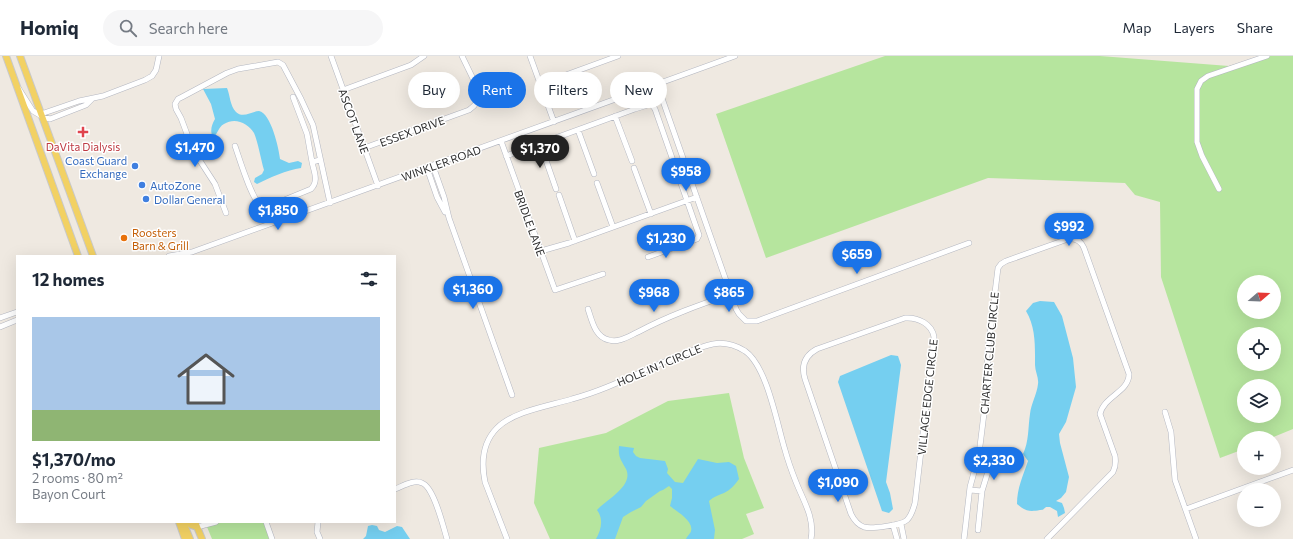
<!DOCTYPE html>
<meta charset="utf-8">
<style>
:root{--surface:#fff;--page:#f6f6f7;--text:#1f2937;--muted:#747a83;--line:#e0e1e3;--accent:#1a73e8}
body{margin:0;font-family:Commissioner,sans-serif;background:var(--page);color:var(--text);height:100vh;display:flex;flex-direction:column;font-size:15px;white-space:nowrap}
*{box-sizing:border-box;margin:0}
p{font-size:13px;color:var(--muted)}
.icon{flex:none;width:22px;height:22px;fill:none;stroke:currentColor;stroke-width:2;stroke-linecap:round;stroke-linejoin:round}
.map{position:relative;flex:1;overflow:hidden}
.details{position:absolute;left:16px;top:199px;width:380px;height:268px;display:flex;flex-direction:column;background:var(--surface);border-radius:0px;box-shadow:0 4px 16px #0002}
.details>*{flex:none}
.hud{position:absolute;left:408px;top:16px;width:380px;height:36px;display:flex;gap:8px}
.needle{width:26px;rotate:71deg}
.fabs{position:absolute;left:1237px;top:219px;display:grid;gap:8px}
.fabs a{display:grid;place-items:center;width:44px;height:44px;border-radius:50%;background:var(--surface);box-shadow:0 4px 16px #0002;font-size:20px}
.price{position:absolute;translate:-50% -34px;padding:0 9px;border-radius:14px;background:var(--accent);color:#fff;font-size:13px;line-height:26px;filter:drop-shadow(0 1px 2px #0008)}
.price::after{content:'';position:absolute;left:50%;top:24px;width:12px;height:9px;margin-left:-6px;background:inherit;clip-path:polygon(0 0,100% 0,50% 100%)}
.price.on{background:#222;color:#fff}
ul{padding:0;list-style:none}
li{display:grid;align-content:center;gap:8px;height:212px;padding:0 16px}
li+li{border-top:1px solid var(--line)}
li span{display:grid;place-items:center;height:124px;border-radius:0px;color:#555}
li>.icon{margin-inline-start:auto}
span .icon{width:72px;height:72px;fill:#fffc;stroke-width:1}
li b{font-size:17px}
h2{display:flex;justify-content:space-between;align-items:center;height:48px;padding:0 16px;font-size:17px}
.chip{padding:0 14px;border-radius:18px;background:var(--surface);box-shadow:0 4px 16px #0002;font-size:14px;line-height:36px}
.chip.on{background:var(--accent);color:#fff}
header{display:flex;align-items:center;gap:24px;box-sizing:border-box;height:56px;padding:0 20px;background:var(--surface);border-bottom:1px solid var(--line)}
header strong{font-size:19px}
nav{display:flex;gap:22px;margin-inline-start:auto;font-size:14px}
.search{width:280px;height:36px;background:var(--page);display:flex;align-items:center;gap:10px;box-sizing:border-box;padding:0 14px;border-radius:22px;color:var(--muted);font-size:15px}
.map>svg:first-child{display:block}
</style>
<header>
<strong>Homiq</strong>
<div class="search"><svg class="icon" aria-label="search" viewBox="0 0 24 24"><circle cx="10" cy="10" r="6"/><path d="M15 15l6 6"/></svg>Search here</div>
<nav><a>Map</a><a>Layers</a><a>Share</a></nav>
</header>
<div class="map">
<svg width="1293" height="483" viewBox="0 0 1293 483">
<rect width="100%" height="100%" fill="#efe9e1"/>
<!-- green -->
<path fill="#b6e59e" fill-rule="evenodd" d="M885,0H1100L1229,10L1264,0H1293V373L1271,382H1244V393L1220,402L1161,221L1160,146L1135,139L1125,127L988,122L766,202L716,58ZM1244,226H1274V256H1244ZM1244,278H1274V308H1244ZM1244,330H1274V360H1244Z
M729,337L744,402L764,452L746,458L754,478L742,483H550L534,447L539,392L606,377L668,345Z
M205,466H267L273,483H212Z"/>
<!-- water -->
<path fill="#75cff0" d="M227,32C230,39 230,50 236,56C243,63 252,55 259,55C271,57 279,93 280,103L289,107L298,105L302,107L301,112C287,114 269,122 257,128L254,126L255,122L262,118L264,114C261,104 258,86 254,77C248,67 235,61 224,68C218,71 218,78 213,82C210,75 211,70 215,63L211,48L203,33Z
M1040,245L1054,246L1062,260L1073,302L1076,331L1066,366L1059,378L1060,387L1069,421L1066,436L1061,442L1056,445L1062,447L1064,452L1065,457L1058,461L1057,455L1050,451H1046C1041,455 1045,453 1040,454C1029,456 1025,455 1017,448C1017,432 1023,420 1028,405L1023,398C1029,386 1028,371 1030,358C1031,348 1037,338 1038,328C1039,322 1035,315 1035,309C1035,290 1036,272 1026,255L1033,247Z
M891,299L898,300L901,309L886,426L890,437L893,453L889,457L882,455L838,326L840,320Z
M619,390L634,392L633,396L636,400L640,402L665,405L668,413L667,417L675,426L683,427L698,403L717,407L729,406L736,410L739,423C735,429 730,434 724,437C719,439 713,441 709,445L715,474L714,483H686C687,480 691,477 691,475C694,465 676,455 670,450L672,442V433L669,430L663,434L660,435L646,445L641,451L631,456L623,461L615,483H596C601,474 604,463 597,454C607,443 634,430 626,413C621,403 618,402 619,390Z
M372,469L377,470L379,474L385,476L397,470L402,471L410,483H363L366,480L368,470Z"/>
<g fill="none" stroke-linecap="round" stroke-linejoin="round">
<defs>
<path id="minor" d="M331,0L378,130
M530,0L554,66
M541,28L618,0
M657,28L736,253L739,258L746,265H757L969,187
M19,33L33,55L43,61L50,63L86,49L92,43
M343,34L411,9L424,0
M293,41L307,78L312,106
M41,58L79,45L103,40L145,24L152,20L156,14L159,0
M615,60L632,105
M578,74L594,118
M501,85L555,234L603,218
M540,87L556,133
M235,90C240,104 251,142 261,150L272,149L311,133C319,125 314,116 312,106L320,104
M364,92L469,54C476,49 480,44 479,35L462,0
M506,100L635,53L651,48L655,53L699,179L697,183L648,201
M433,110L444,141L449,162L512,339
M427,112L437,141L445,156
M634,112L651,158
M597,127L613,171
M1219,133L1202,100L1197,86V33L1201,25L1208,20L1267,0
M559,139L575,185
M226,157L215,128L193,94L181,62L176,53L175,48L178,43L182,41L227,17L238,13L278,6L283,9L301,43L313,69L330,147
M541,195L569,187L697,141
M169,200L192,196L735,0
M588,253C592,265 595,281 609,284C619,287 629,280 638,276C668,260 699,249 731,238
M0,262L17,256
M905,262C918,261 932,268 934,281L915,447C913,453 912,459 907,464C902,469 872,473 864,471C858,469 854,464 851,458L805,323C801,310 804,300 817,293Z
M0,271L17,264
M1165,356L1171,376L1175,424L1196,483
M395,433C403,430 414,423 422,427C434,431 443,470 447,483
M970,434L982,435L978,474
M982,435L990,409
M1186,453L1293,414
M266,466L272,483
M318,466L317,476L320,483
M901,468L904,483
M893,469L897,483
M197,471L216,466
M507,483L485,426C481,406 482,387 497,372C514,355 549,350 572,343C610,333 645,313 681,299C691,295 702,290 713,288C724,286 735,289 745,295C767,310 777,368 785,394C788,405 792,416 796,426C803,444 815,462 811,483
M964,483L970,431L979,398L989,317L987,301L998,212L1001,208L1006,205L1068,183C1076,182 1081,185 1084,192L1129,318C1129,336 1104,340 1100,358L1115,400C1116,406 1116,410 1113,416L1047,483"/>
<path id="major" d="M6,0L78,200
M20,0L93,200
M179,466L185,483
M183,466L190,483
M188,466L191,469L197,471
M195,466L202,483"/>
</defs>
<!-- minor casing -->
<use href="#minor" stroke="#b4b7c1" stroke-width="6"/>
<!-- major casing -->
<use href="#major" stroke="#c9c9c9" stroke-width="8"/>
<!-- minor -->
<use href="#minor" stroke="#fff" stroke-width="5"/>
<!-- major -->
<use href="#major" stroke="#f2d163" stroke-width="6"/>
</g>
<!-- markers -->
<path fill="#e0444e" stroke="#fff" stroke-width="1.5" d="M81 70h4v4h4v4h-4v4h-4v-4h-4v-4h4z"/>
<g fill="#3f7fe0" stroke="#fff" stroke-width="1.5">
<circle cx="135" cy="110" r="4"/>
<circle cx="142" cy="129" r="4"/>
<circle cx="146" cy="143" r="4"/>
</g>
<circle fill="#e8710a" stroke="#fff" stroke-width="1.5" cx="124" cy="182" r="4"/>
<g text-anchor="middle" dominant-baseline="central" stroke-width="3" stroke-linejoin="round" paint-order="stroke">
<!-- street labels -->
<g font-size="11" fill="#2e2e2e" stroke="#fff">
<text transform="translate(354 65) rotate(70)">ASCOT LANE</text>
<text transform="translate(412 75) rotate(-20)">ESSEX DRIVE</text>
<text transform="translate(441 107) rotate(-20)">WINKLER ROAD</text>
<text transform="translate(530 167) rotate(70)">BRIDLE LANE</text>
<text transform="translate(989 297) rotate(-85)">CHARTER CLUB CIRCLE</text>
<text transform="translate(659 309) rotate(-23)">HOLE IN 1 CIRCLE</text>
<text transform="translate(927 341) rotate(-84)">VILLAGE EDGE CIRCLE</text>
</g>
<!-- health labels -->
<g font-size="11" fill="#be3a42" stroke="#fff">
<text x="83" y="90">DaVita Dialysis</text>
</g>
<!-- shop labels -->
<g font-size="11" fill="#366cbe" stroke="#fff" text-anchor="start">
<text x="127" y="104" text-anchor="end">Coast Guard<tspan x="127" dy="13">Exchange</tspan></text>
<text x="150" y="129">AutoZone</text>
<text x="154" y="143">Dollar General</text>
</g>
<!-- food labels -->
<g font-size="11" fill="#c56008" stroke="#fff" text-anchor="start">
<text x="132" y="176">Roosters<tspan x="132" dy="13">Barn &amp; Grill</tspan></text>
</g>
</g>
</svg>
<div class="fabs">
<a><svg class="needle" viewBox="-14 -14 28 28"><path d="M0-13l5 13h-10z" fill="#e53935"/><path d="M0 13l5-13h-10z" fill="#747a83"/></svg></a>
<a><svg class="icon" aria-label="locate" viewBox="0 0 24 24"><circle cx="12" cy="12" r="6"/><path d="M12 2v4M12 18v4M2 12h4M18 12h4"/></svg></a>
<a><svg class="icon" aria-label="layers" viewBox="0 0 24 24"><path d="M12 4l9 5-9 5-9-5zM3 14l9 5 9-5"/></svg></a>
<a>+</a>
<a>−</a>
</div>
<b class="price" style="left:195px;top:112px">$1,470</b>
<b class="price on" style="left:540px;top:113px">$1,370</b>
<b class="price" style="left:686px;top:136px">$958</b>
<b class="price" style="left:278px;top:175px">$1,850</b>
<b class="price" style="left:1069px;top:191px">$992</b>
<b class="price" style="left:666px;top:203px">$1,230</b>
<b class="price" style="left:857px;top:219px">$659</b>
<b class="price" style="left:473px;top:254px">$1,360</b>
<b class="price" style="left:654px;top:257px">$968</b>
<b class="price" style="left:729px;top:257px">$865</b>
<b class="price" style="left:994px;top:425px">$2,330</b>
<b class="price" style="left:838px;top:447px">$1,090</b>
<div class="hud">
<a class="chip">Buy</a>
<a class="chip on">Rent</a>
<a class="chip">Filters</a>
<a class="chip">New</a>
</div>
<section class="details">
<h2>12 homes<svg class="icon" aria-label="filters" viewBox="0 0 24 24"><path d="M4 7h16M4 17h16"/><circle cx="9" cy="7" r="2"/><circle cx="15" cy="17" r="2"/></svg></h2>
<ul>
<li><span style="background:linear-gradient(#a9c7e8 75%,#8fb573 0)"><svg class="icon" aria-label="home" viewBox="0 0 24 24"><path d="M3 11l9-7 9 7M6 9v11h12V9"/></svg></span><div><b>$1,370/mo</b><p>2 rooms · 80 m²</p><p>Bayon Court</p></div></li>
</ul>
</section>
</div>
